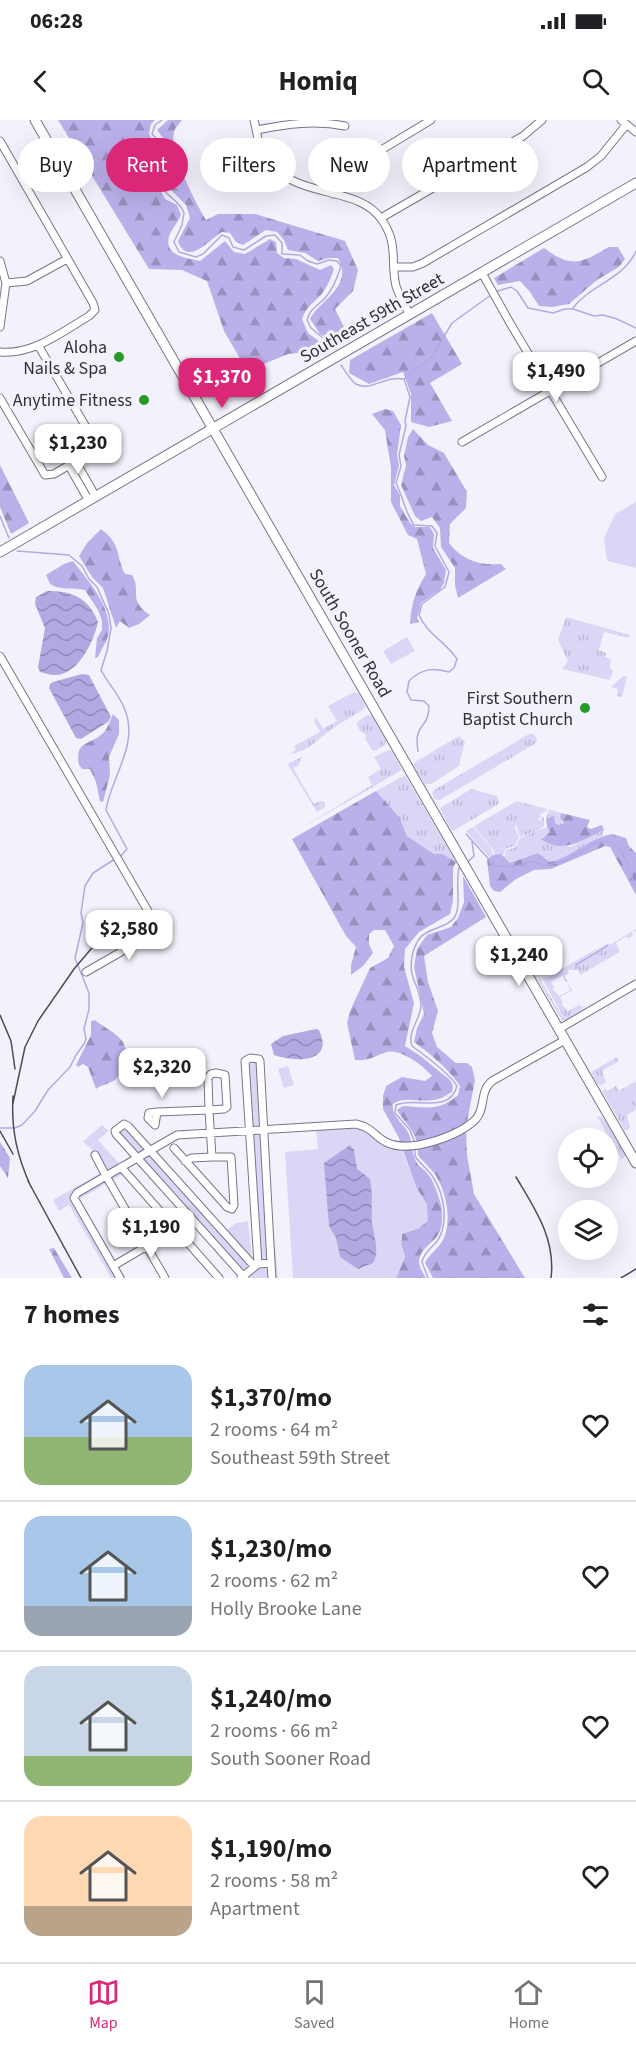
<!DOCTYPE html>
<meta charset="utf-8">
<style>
:root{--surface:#fff;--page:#f2f2f2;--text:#202124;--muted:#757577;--line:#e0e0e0;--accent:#db2777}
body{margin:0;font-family:"Source Sans 3",sans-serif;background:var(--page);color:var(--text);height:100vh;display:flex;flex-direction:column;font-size:22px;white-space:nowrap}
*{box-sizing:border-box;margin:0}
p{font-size:20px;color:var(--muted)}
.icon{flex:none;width:33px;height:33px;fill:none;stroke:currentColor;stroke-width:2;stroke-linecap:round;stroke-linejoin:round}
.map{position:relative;height:1158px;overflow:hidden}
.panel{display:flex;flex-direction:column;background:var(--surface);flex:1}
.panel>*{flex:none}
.top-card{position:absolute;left:18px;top:18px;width:600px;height:54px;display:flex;gap:12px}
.fabs{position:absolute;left:558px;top:1008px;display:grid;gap:12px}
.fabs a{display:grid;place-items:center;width:60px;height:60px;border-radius:50%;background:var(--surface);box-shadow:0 6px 24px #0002;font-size:30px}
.price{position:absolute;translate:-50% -51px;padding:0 14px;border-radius:12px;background:#fff;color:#222;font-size:20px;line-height:39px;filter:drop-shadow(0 2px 3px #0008)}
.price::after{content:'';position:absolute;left:50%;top:36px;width:18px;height:14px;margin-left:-9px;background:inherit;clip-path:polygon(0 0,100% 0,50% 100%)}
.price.on{background:var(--accent);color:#fff}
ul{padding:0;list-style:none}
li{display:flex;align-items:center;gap:18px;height:150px;padding:0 24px}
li+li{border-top:2px solid var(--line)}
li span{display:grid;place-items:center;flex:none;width:168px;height:120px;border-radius:18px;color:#555}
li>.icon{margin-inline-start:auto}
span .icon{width:72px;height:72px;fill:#fffc;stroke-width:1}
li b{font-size:26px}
h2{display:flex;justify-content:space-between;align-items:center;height:72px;padding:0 24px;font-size:26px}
.pill{padding:0 21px;border-radius:27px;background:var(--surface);box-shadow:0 6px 24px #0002;font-size:21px;line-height:54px}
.pill.on{background:var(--accent);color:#fff}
.status{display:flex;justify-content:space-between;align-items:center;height:42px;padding:0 30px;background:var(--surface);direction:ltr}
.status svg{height:16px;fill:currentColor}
header{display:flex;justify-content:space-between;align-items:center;height:78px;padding:0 24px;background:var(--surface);font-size:27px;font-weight:700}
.menu{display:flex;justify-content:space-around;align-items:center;height:84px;border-top:2px solid var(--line);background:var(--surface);font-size:16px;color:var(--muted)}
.menu a{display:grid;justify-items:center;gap:3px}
.menu .on{color:var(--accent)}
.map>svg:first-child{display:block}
</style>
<div class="status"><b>06:28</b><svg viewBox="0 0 49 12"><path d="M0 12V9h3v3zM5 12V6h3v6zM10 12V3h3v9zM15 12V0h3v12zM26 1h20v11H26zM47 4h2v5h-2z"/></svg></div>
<header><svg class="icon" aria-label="back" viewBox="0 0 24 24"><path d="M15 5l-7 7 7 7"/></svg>Homiq<svg class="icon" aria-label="search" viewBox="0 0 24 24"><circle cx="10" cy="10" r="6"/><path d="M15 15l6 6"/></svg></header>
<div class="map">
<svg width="636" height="1158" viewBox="0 0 636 1158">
<defs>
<pattern id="grass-tufts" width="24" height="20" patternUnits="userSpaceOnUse" patternTransform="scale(1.5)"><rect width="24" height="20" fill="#dbd6f6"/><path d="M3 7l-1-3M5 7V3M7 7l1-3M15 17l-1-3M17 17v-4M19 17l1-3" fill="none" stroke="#bcb8d4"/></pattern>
<pattern id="forest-firs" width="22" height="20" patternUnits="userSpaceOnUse" patternTransform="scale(1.5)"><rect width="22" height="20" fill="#bbb0ea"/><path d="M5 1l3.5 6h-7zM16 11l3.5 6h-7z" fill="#9990bf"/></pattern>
<pattern id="water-waves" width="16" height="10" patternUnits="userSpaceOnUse" patternTransform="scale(1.5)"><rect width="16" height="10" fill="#b3a8e2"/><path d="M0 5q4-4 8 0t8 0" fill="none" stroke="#9289b8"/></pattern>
</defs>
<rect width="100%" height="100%" fill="#f3f2fc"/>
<!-- grass -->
<path fill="url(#grass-tufts)" d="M566,497L630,515L629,518L604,512L599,530L606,533L605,537L611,539L610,547L613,551L610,560L562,549L568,541L558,520Z
M623,556L627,557L622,577L617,576L618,569L611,567Z
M354,572L359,574L365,585L364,589L333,608L308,628L293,634L292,632L296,630L294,626L320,612L314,601L316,597L323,609L337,601L328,586Z
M367,595L372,596L386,621L385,625L375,631L372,630L365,619L366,615L360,611L356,603Z
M529,614H534L537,620L536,623L440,680L434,679L432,673L434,670Z
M459,616L465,621L459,646L431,664H425L414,646L415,642Z
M388,630L392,631L402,650L290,715L372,665L368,657L381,649L374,637Z
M302,637L299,645L293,648L314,684L320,681L325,682V687L317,692L288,645L289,643Z
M405,655L456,742L443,734H434L407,716L399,697L376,671Z
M471,669L497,676L499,682L497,685L453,711L450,708L440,688Z
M517,681L547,689L546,691L540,694L541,697L538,699L540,701L542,697L544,698V706L539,710L520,717L516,704L515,707H512L515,708L519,717L515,726L507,728L503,735H495C492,724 480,717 474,706Z
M549,689L561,693L560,698L566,703L558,705L555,703L554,696L546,699Z
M473,707L491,728L493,735L490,738L466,711Z
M547,707L550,712L541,718L570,727L604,710L602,716C587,726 568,738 550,742L538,733L510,743L504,737L507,730L516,727L520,718Z
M636,809V813L635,811L632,812L633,816L628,818L632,824L626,816L616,823L620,831L618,833L580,855L576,846Z
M607,823L575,845L576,850H568L569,853L565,856L568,862H566L562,856L551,862L554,867L553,869L559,876L570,870L567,863L571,868L574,875L571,871L560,877L563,883L561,884L568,891L579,885L577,880L581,887L586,886L570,896L586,887L585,890L567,900H562L538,860L540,859L562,896L568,898L563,896L542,858H546Z
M617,937L619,941L602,951L606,962L601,965L597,964L591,952Z
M636,961V990L627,995L630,1008L625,1011L602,971L605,968L607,971L616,966L619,971Z
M597,996L603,998L625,1034L624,1038L621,1039Z"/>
<!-- forest -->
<path fill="url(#forest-firs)" d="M58,0H155L151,4L149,14L166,43L158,66L165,79L177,85L181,95C178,102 171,110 169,117C164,136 187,138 200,141L225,121L234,132L245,134L270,119L276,122L277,133L284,138L296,139L320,150L331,145L334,149C331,158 327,168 320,176C312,184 306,187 302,199L308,213L331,230L288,234L259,246L242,242L224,211L207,161L182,150L149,149Z
M168,0H182C180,3 175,8 174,12C169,31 195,82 206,100L218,94H255L345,121L358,150L353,171L335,189L350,219L338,226L320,214L310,199C320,180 354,166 338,138H329L318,141L305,133L288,130L284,120L277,112L266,110L243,125L236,122L230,113L222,112C211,118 187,148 178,121L190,98L186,85L169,68L173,44L170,27L157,10Z
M609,127H618L625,139L619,147L597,160L569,184L552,187L539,186L530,172L520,161L498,165L494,158L544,128C571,148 580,144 609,127Z
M432,193L462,244L430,263L452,301L429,307L411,302V274L403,252L369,264L349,253L350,240Z
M385,289L393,291L401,305L397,335L399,345L394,365L400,375V386L410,403L415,407H430L434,414L433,428L446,450L444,463L440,470L421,483L417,498L419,502L410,504C411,484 416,470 426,454L417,419L408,415L391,382V348L385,310L372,294Z
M413,309L428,325L444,333L467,372L466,388L450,404L449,423C462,440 480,446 501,444L506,449L458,478L455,465V448L441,427L440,408L432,397L421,401L415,396L401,365L406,345L404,336L408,317Z
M0,345L29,403L11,414L0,387Z
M101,409C122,425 115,434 125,454L132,455C142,471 127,480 150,495L139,504L129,508L120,501L116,508L103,468L92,457L79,436L87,423Z
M73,441C88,461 114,488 108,516C106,523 101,530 98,537L95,538L97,518L102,510V501L98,490L85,470C72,467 62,471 50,464L46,455L64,444Z
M113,594L119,600V614L109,637L110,655L103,682L100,681L96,662L90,649H82L79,645C74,619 92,626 105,611C108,607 111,599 113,594Z
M376,671L399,697L407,716L434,734H443L456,742L453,748V781L450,794L419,812L405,829L404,847L414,883L405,926L419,935L450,960L453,966L452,972C448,974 443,978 438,979C423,984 405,975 393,984C391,996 403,1003 408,1012C413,1022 411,1033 417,1043C419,1047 424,1049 427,1053C433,1060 436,1069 439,1078C443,1089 444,1105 438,1115C432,1124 420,1129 419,1141C419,1147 423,1153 426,1158H396L405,1137L401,1124L402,1114L419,1108L427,1085L416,1067L399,1018L383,989V976L386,966L402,957L425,961L432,956C424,946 400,928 387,932C373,936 371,941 355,940L347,903L350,891L370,848L388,838L394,826L385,810H374L369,814V824L373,833L363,846L351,855V845L356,827L346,816L292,719Z
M561,693L590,700L587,707L591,709L602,705L604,710C582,720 564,735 541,719L550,712L547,707L546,699L554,696L555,703L558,705L565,703L560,698Z
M612,714L626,718L629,726L636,733V775L610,727L605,726L551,749L534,750L516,759L500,772L494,771L490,766L487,740L493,735L501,734L510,743L538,733L550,742C573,737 589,718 612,714Z
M463,756L486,797L424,836L428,862L438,891L432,913L437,927L456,943H467L472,947L475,960L466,1007L467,1035L474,1074L525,1158H433L425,1143C429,1134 438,1129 443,1120C452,1101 447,1074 436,1056C431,1048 423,1042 418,1035C418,1011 408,1008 397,990L403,986C426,987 438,992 458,975L460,966C451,951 428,932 414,922L417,908L424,894L414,847L417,829L427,815L451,807L458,798L464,782Z
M95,900C109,912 128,916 126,937C126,944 122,953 117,958C112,964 102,964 96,969L88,947L83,944L78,947L76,945L91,915V901Z
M0,1022L10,1038L8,1058L0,1046Z
M54,1128L72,1158H64L49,1129Z"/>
<!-- park -->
<path fill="#dbd6f6" d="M636,382V448L607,441L604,418L615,394Z
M407,517L415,531L391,544L383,531Z
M258,940L278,1158H246L118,1012L125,1005L248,1142L259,1137L246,941Z
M288,946L294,965L284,968L278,949Z
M102,1005L109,1011L98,1020L128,1053L123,1054L80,1079L126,1158H111L69,1085L59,1091L53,1080L100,1053L89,1034L93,1030L83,1022Z
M354,1008C376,1010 377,1028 402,1029L416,1067L427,1085L428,1101L419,1108L402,1114L401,1124L405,1137L396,1158H293L285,1032L318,1029L316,1009Z
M248,1101L252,1138L227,1110L236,1103Z"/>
<!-- water -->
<path fill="url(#water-waves)" d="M47,471C72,471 88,477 98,502C94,521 78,556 54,555C50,555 45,553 40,552L38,547L45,508L35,484L36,477Z
M82,554L89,555L111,597L108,602L81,619L76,618L49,568L50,564L53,562Z
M316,909L319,910C335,944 294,942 274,935L271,924L283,916Z
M350,1025L354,1030L357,1049L370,1059C373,1074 371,1089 372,1104C374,1117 380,1130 373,1143L358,1149L340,1137L336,1118L329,1106L324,1043Z"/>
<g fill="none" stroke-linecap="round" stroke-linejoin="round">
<!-- stream -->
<path stroke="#b3a8e2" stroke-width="1.5" d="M162,0L155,5L152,14L165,27L171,42L162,68C169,78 180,81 184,93L182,105L174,122L179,132L196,137L203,134L222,115L229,118L233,127L244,130L266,116L275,115L282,123V134L300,135L308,141L317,144L329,140L337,141L341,146C337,159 332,172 322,181C314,188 310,190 307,200L311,208L335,228
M495,172L511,167L517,171L528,188L553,193L565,189H573L594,196L603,195L617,199L636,208
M573,188C590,165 624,159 636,131
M341,245C345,251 351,261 356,264C371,272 386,255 403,259
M404,259L410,277L405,301L406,306L399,335L401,346L396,363C403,377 405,392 414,405L432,406L437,413L435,426L449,452L445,467L422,484L419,495C426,513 447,523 457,539L454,548L449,552C433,547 421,549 409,561L407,572L411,580L424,581L429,586C429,610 413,602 418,631
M404,259L431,238L452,203L491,175
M0,396L9,418
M17,431L69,435L82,446L89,459L97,467L109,494L111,508L107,531L101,550C108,564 120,575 125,590C139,625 111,657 106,690L127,729L120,737
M466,714L495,746C502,746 509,747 515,746C526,744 532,737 542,746C550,744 558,743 565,741C579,735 602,713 616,726C627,735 630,756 636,768
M468,742L474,736L472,722
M576,849V845L608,825
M0,1008H15L22,1005L35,991L48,970L70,947L76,935L84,924L86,919L84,909L89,889V873L75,838L83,803L81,793L85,766L93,753L115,739
M415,1023L410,1010L395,993L396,985C415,976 449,995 457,966C450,954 423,934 412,926C407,912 420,900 421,886C421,864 406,860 413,832C415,827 416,823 419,819C428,807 446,809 454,798C462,787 455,762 459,748L461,747
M415,1028V1036C420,1044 428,1049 433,1057C444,1074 449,1102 438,1120C432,1128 424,1132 422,1142L428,1158"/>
<defs>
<path id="minor" d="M254,0C257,11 257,21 262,31C264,37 269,41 273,46C303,79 359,66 382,100C399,125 390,141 396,166C399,176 405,186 410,195
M621,0L636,12
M257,10C287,4 315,0 345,6
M0,21L93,183L95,190L89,196C62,212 33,235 0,232
M333,74L335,64L348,50L431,0
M381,98L523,16L542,0
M0,141L6,163L0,207
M396,147H413L423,143L587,47L601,36L626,5
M482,153L510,203L602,357
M6,163L27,161L67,139
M0,278L45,355L54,354L95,330L96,324L38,225
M462,322L636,221
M76,342L96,377
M69,346L89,381
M0,536L159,810L86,852
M559,909L636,864
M216,953L225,955L227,987L224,989L209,990L208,958L211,954Z
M157,992L155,1005L148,998L149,993L157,992L209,990L212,1037H231L234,1085L232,1089L227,1087L174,1028
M95,1035L106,1056L77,1073L74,1078L120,1158
M185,1041L192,1038L212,1037
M121,1047L219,1158
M271,1143L272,1158
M113,1146L176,1109
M165,1158L106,1056L177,1015L356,1004C374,1008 374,1017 388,1023C411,1033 459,1016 476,999C486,988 479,972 492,961L565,920
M241,1158L258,1144L271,1143L260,941L259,939L250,938L245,941L258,1144
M245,1158L116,1014L115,1011L124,1004L128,1006L254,1146"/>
<path id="major" d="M35,0L636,1043
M0,432L636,63"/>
</defs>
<!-- minor casing -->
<use href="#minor" stroke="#78758a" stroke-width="9"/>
<!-- major casing -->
<use href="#major" stroke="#78758a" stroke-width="11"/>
<!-- minor -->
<use href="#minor" stroke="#fff" stroke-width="7"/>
<!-- major -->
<use href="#major" stroke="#fff" stroke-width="9"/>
<!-- rail -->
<path stroke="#4d4c55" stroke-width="1.5" d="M0,895L11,921L15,949
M13,976C11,1010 17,1036 31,1067
M13,983L25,927L38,901L74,849L91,829L104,819L134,801
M0,1011L13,1034
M516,1057C535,1089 556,1119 551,1158
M28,1061L81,1158
M621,1158L636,1149"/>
</g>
<!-- markers -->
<g fill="#279927" stroke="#f3f2fc" stroke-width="2">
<circle cx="119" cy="237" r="6"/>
<circle cx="144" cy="280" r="6"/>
<circle cx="585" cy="588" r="6"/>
</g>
<g text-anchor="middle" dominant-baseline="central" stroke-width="6" stroke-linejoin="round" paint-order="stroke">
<!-- street labels -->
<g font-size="18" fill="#313039" stroke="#f3f2fc">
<text transform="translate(372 198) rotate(-30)">Southeast 59th Street</text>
<text transform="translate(350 513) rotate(60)">South Sooner Road</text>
</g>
<!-- poi labels -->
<g font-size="18" fill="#313039" stroke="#f3f2fc" text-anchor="end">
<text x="107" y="227">Aloha<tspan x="107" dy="21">Nails &amp; Spa</tspan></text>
<text x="132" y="280">Anytime Fitness</text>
<text x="573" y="578">First Southern<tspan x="573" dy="21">Baptist Church</tspan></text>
</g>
</g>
</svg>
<div class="fabs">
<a><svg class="icon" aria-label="locate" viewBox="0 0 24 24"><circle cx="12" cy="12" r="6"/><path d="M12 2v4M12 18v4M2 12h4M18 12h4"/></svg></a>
<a><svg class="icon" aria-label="layers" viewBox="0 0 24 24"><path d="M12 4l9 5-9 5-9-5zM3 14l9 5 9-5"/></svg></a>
</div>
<b class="price" style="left:556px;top:283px">$1,490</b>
<b class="price on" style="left:222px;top:289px">$1,370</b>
<b class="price" style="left:78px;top:355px">$1,230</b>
<b class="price" style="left:129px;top:841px">$2,580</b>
<b class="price" style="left:519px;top:867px">$1,240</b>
<b class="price" style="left:162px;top:979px">$2,320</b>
<b class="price" style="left:151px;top:1139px">$1,190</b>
<div class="top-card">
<a class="pill">Buy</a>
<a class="pill on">Rent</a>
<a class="pill">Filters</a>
<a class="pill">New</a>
<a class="pill">Apartment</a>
</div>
</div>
<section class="panel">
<h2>7 homes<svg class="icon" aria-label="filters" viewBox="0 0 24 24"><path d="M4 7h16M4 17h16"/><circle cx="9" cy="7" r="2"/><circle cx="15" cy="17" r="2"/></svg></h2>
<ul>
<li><span style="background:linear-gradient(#a9c7e8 60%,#8fb573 0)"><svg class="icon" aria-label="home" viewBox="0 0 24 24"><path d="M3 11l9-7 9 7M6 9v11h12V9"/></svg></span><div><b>$1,370/mo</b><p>2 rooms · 64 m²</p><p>Southeast 59th Street</p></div><svg class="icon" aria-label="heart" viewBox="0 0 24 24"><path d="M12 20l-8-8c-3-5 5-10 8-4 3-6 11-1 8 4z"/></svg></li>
<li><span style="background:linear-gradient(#a9c7e8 75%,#9aa5b1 0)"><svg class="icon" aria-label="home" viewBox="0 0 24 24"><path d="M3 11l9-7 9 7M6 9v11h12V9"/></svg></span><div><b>$1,230/mo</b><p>2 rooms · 62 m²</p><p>Holly Brooke Lane</p></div><svg class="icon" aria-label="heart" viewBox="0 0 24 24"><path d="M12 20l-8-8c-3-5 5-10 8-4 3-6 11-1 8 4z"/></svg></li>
<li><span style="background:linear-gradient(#c9d6e8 75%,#8fb573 0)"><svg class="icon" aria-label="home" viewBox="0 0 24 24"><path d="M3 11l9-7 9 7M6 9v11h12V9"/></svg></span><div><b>$1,240/mo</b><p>2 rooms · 66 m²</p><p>South Sooner Road</p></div><svg class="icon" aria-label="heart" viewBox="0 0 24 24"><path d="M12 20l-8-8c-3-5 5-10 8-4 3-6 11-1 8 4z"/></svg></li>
<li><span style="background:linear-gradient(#ffd9b3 75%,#b9a48a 0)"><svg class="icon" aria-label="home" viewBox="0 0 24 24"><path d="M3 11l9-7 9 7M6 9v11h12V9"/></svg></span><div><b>$1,190/mo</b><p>2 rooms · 58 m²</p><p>Apartment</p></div><svg class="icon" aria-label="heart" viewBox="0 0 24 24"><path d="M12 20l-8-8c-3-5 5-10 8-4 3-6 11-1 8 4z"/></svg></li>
</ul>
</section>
<nav class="menu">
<a class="on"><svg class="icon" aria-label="map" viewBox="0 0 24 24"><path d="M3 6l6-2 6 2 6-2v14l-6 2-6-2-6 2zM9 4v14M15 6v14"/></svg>Map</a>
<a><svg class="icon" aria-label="saved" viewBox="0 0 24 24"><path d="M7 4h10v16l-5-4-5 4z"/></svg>Saved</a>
<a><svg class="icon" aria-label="home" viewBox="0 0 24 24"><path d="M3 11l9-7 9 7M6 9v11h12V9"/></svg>Home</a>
</nav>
